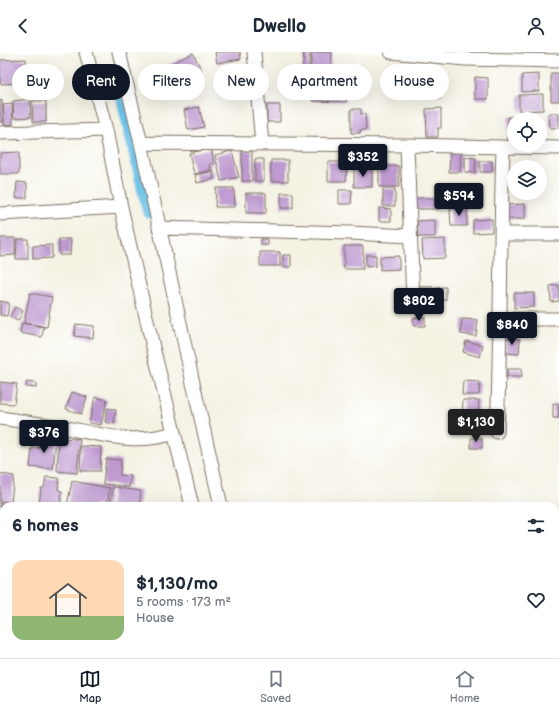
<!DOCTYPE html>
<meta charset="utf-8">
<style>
:root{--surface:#fff;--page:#f6f6f7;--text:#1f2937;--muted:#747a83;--line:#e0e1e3;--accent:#111827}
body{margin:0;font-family:"Balsamiq Sans",sans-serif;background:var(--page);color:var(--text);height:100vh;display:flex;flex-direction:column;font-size:15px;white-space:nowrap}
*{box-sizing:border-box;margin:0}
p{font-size:13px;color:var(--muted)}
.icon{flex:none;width:22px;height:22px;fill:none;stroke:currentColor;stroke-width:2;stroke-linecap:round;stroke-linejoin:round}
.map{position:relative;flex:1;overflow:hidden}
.panel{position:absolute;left:0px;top:450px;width:559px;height:156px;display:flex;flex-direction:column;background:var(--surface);border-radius:12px 12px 0 0;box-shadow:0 4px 16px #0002}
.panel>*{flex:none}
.banner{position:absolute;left:12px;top:12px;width:535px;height:36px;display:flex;gap:8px}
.tools{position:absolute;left:507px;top:60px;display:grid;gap:8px}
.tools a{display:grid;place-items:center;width:40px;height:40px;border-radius:50%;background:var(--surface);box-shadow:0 4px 16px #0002;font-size:20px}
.price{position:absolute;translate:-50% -34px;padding:0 9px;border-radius:4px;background:var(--accent);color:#fff;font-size:13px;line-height:26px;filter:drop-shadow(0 1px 2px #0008)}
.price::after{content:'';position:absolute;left:50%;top:24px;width:12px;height:9px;margin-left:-6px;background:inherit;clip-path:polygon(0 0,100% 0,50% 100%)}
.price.current{background:#222;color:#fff}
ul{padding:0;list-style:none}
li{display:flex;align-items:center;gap:12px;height:100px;padding:0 12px}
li+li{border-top:1px solid var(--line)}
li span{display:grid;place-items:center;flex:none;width:112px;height:80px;border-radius:12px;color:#555}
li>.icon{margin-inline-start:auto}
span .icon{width:48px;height:48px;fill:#fffc;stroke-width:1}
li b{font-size:17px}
h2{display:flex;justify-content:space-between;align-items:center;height:48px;padding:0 12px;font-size:17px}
.chip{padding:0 14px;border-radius:18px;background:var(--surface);box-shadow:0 4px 16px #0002;font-size:14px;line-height:36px}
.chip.current{background:var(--accent);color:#fff}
header{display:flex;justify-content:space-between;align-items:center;height:52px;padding:0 12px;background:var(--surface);font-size:18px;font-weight:800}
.dock{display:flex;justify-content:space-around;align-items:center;height:56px;border-top:1px solid var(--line);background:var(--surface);font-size:11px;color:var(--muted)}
.dock a{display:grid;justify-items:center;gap:2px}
.dock .current{color:var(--accent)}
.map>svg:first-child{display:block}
</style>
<header><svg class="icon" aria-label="back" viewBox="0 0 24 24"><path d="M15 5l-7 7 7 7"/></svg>Dwello<svg class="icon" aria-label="person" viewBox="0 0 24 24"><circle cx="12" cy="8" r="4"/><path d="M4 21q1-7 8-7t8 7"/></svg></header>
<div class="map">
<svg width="559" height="606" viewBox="0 0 559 606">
<rect width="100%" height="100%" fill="#fff"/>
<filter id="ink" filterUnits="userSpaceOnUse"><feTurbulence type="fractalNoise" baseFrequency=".025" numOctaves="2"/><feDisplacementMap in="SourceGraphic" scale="8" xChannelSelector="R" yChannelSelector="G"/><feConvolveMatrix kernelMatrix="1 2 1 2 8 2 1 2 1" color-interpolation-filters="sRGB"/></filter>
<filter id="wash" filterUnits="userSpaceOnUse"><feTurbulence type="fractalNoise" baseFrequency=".012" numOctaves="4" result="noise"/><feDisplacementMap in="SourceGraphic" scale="16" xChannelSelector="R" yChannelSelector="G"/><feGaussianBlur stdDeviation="0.9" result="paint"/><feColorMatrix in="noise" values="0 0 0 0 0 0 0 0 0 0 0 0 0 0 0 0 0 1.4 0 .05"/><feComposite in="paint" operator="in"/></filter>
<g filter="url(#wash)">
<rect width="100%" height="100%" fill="#f4f2e3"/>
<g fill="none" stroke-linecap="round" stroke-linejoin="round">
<!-- canal -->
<path stroke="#6ac1e7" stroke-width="14" d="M117,20L149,159
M285,602L293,606"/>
</g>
<g id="blocks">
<!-- building -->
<path fill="#be9ad0" d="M215,0H240L241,7L217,11Z
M304,0H310L308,21L302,20Z
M312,0H332L330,22L310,20Z
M193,1L202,19L177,31L168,13Z
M26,7L27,31L0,32V8Z
M551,21H559V49H551Z
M397,22L398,41L388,42L386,23Z
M539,22V39L522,40V23Z
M475,25L488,26V47H475Z
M425,29H442V43H425Z
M312,31L347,32L346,50L312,49Z
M543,42V58L519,59V43Z
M30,47L31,65L14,66L13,49Z
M0,48H2L4,70H0Z
M32,49H46V70H33Z
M12,52L13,72L4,73L3,53Z
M267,53H280V70H267Z
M199,55L204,75L188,78L184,58Z
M441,56V76H438V85H427L426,57Z
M351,57H361V62H365L366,78H360V81H351Z
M549,61H559V76H550Z
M508,65H523V67H514V88H508Z
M211,96L214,111L210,112L211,118L194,122L189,101Z
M232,99L239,125L221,129L215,103Z
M242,99H252V129H242Z
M19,100V122H0V101Z
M450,100L461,101L460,120H449Z
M465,105L476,106L475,121L465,120Z
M255,107H264V129H255Z
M271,108H288V129H271Z
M480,109H492V120H480Z
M328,110H347L346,129H328Z
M518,111H531V115H518Z
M379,114H399V135H379Z
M354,116H372V135H354Z
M213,119L214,127L197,131L195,123Z
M17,130L27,131V146H16Z
M216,136H234L235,155H215Z
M383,137H395V154H383Z
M339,138H352L351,152H339Z
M246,141H266V161H246Z
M281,141H293V156H281Z
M415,146H439V157H415Z
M525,152V167H507V153Z
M379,156L391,157V169H379Z
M467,156V174H451L450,157Z
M492,167V180L473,181V168Z
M435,168V185H418L417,169Z
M0,186H15V203L0,204Z
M17,187H28V207H16Z
M59,187H71L70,203H59Z
M261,187H268V193H261Z
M445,187V206L423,207L422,188Z
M52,193V206L33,207V194Z
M344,194H363V217H344Z
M260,200H280V214H260Z
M283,203H291V215H283Z
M366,203H376V214L366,215Z
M399,204V217L380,218V205Z
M559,233V249L551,250L550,234Z
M415,235H433L432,248L415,247Z
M446,235V248H435V236Z
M30,241L52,245L47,275L24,271Z
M514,241H534V255L514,256Z
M0,249L9,251L7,264L0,263Z
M15,255L23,259L18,269L10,265Z
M425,265V274H414L413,266Z
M462,267L478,268L476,284L461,282Z
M22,271L44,275L42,285L20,281Z
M76,272L94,274L93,286L74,284Z
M506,286L520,287L519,302L505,301Z
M466,289L483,293L480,305L463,300Z
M507,317H521L522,325H507Z
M463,329L480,330L479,343H462Z
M0,330L17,332L14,352L0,351Z
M27,330L36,331V336L26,335Z
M72,340L87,345L81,362L66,357Z
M95,345L107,348L101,373L89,371Z
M463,348H479L478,365L462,364Z
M553,352H559V366H553Z
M107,356L116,358L114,372L105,370Z
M41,386L56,387L53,417L30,415L32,396H39Z
M59,386L80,387L77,421L57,419Z
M471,386H482V396H471Z
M81,394L101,395L100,419H80Z
M106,407L121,408L120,423L131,424L129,435L103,432Z
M0,422L14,424L11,450L2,449L1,455H0Z
M46,425L59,426L58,438L62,439L60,454H39L41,436H44Z
M72,429L110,436L107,454H67Z
M113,435L141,439L139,454H110Z"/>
</g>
</g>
<g filter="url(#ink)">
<use href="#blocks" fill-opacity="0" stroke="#7c7063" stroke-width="1"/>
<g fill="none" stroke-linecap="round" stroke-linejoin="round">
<defs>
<path id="minor" d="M86,0L106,78L121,155L153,295L192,454
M119,0L141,91L193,331L221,454
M254,0L262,92
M391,0L465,7L559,9
M0,81L106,78
M141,91L407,93L559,96
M407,93L413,250
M0,162L121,155
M159,176L350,181L410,184
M501,182H559
M501,267H559
M0,366C20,369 41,372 61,375C102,382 133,394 174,381
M497,380C501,285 500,190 503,95
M0,495H4
M0,590H4
M83,602L110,606
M313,602L324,606
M234,606L236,602"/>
</defs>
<!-- minor casing -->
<use href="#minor" stroke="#7c7063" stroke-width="15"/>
<!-- minor -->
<use href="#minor" stroke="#fff" stroke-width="13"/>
</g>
</g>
</svg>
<div class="tools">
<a><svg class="icon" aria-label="locate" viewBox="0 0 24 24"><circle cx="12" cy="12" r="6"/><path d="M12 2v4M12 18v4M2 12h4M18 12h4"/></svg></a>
<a><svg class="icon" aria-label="layers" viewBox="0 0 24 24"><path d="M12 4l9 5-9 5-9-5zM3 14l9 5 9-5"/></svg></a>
</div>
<b class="price" style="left:363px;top:126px">$352</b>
<b class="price" style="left:459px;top:165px">$594</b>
<b class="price" style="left:419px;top:270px">$802</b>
<b class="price" style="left:512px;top:294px">$840</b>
<b class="price current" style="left:476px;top:391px">$1,130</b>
<b class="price" style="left:44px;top:402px">$376</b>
<div class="banner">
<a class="chip">Buy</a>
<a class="chip current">Rent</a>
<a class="chip">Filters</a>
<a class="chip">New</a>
<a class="chip">Apartment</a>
<a class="chip">House</a>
</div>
<section class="panel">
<h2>6 homes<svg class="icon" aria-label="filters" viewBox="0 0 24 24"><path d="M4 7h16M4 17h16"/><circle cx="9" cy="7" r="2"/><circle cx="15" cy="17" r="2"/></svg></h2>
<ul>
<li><span style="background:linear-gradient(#ffd9b3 70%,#8fb573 0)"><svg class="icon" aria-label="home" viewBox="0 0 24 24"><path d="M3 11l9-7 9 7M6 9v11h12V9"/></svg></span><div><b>$1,130/mo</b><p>5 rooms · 173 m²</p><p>House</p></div><svg class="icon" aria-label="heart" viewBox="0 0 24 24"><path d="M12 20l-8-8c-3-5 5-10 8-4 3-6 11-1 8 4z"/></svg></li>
</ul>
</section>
</div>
<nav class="dock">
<a class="current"><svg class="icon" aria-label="map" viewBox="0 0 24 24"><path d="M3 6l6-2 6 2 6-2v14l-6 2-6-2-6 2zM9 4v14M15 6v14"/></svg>Map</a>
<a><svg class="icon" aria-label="saved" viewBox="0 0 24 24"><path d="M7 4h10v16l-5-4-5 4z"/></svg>Saved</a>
<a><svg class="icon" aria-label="home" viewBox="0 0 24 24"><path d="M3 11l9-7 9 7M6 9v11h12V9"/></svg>Home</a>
</nav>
